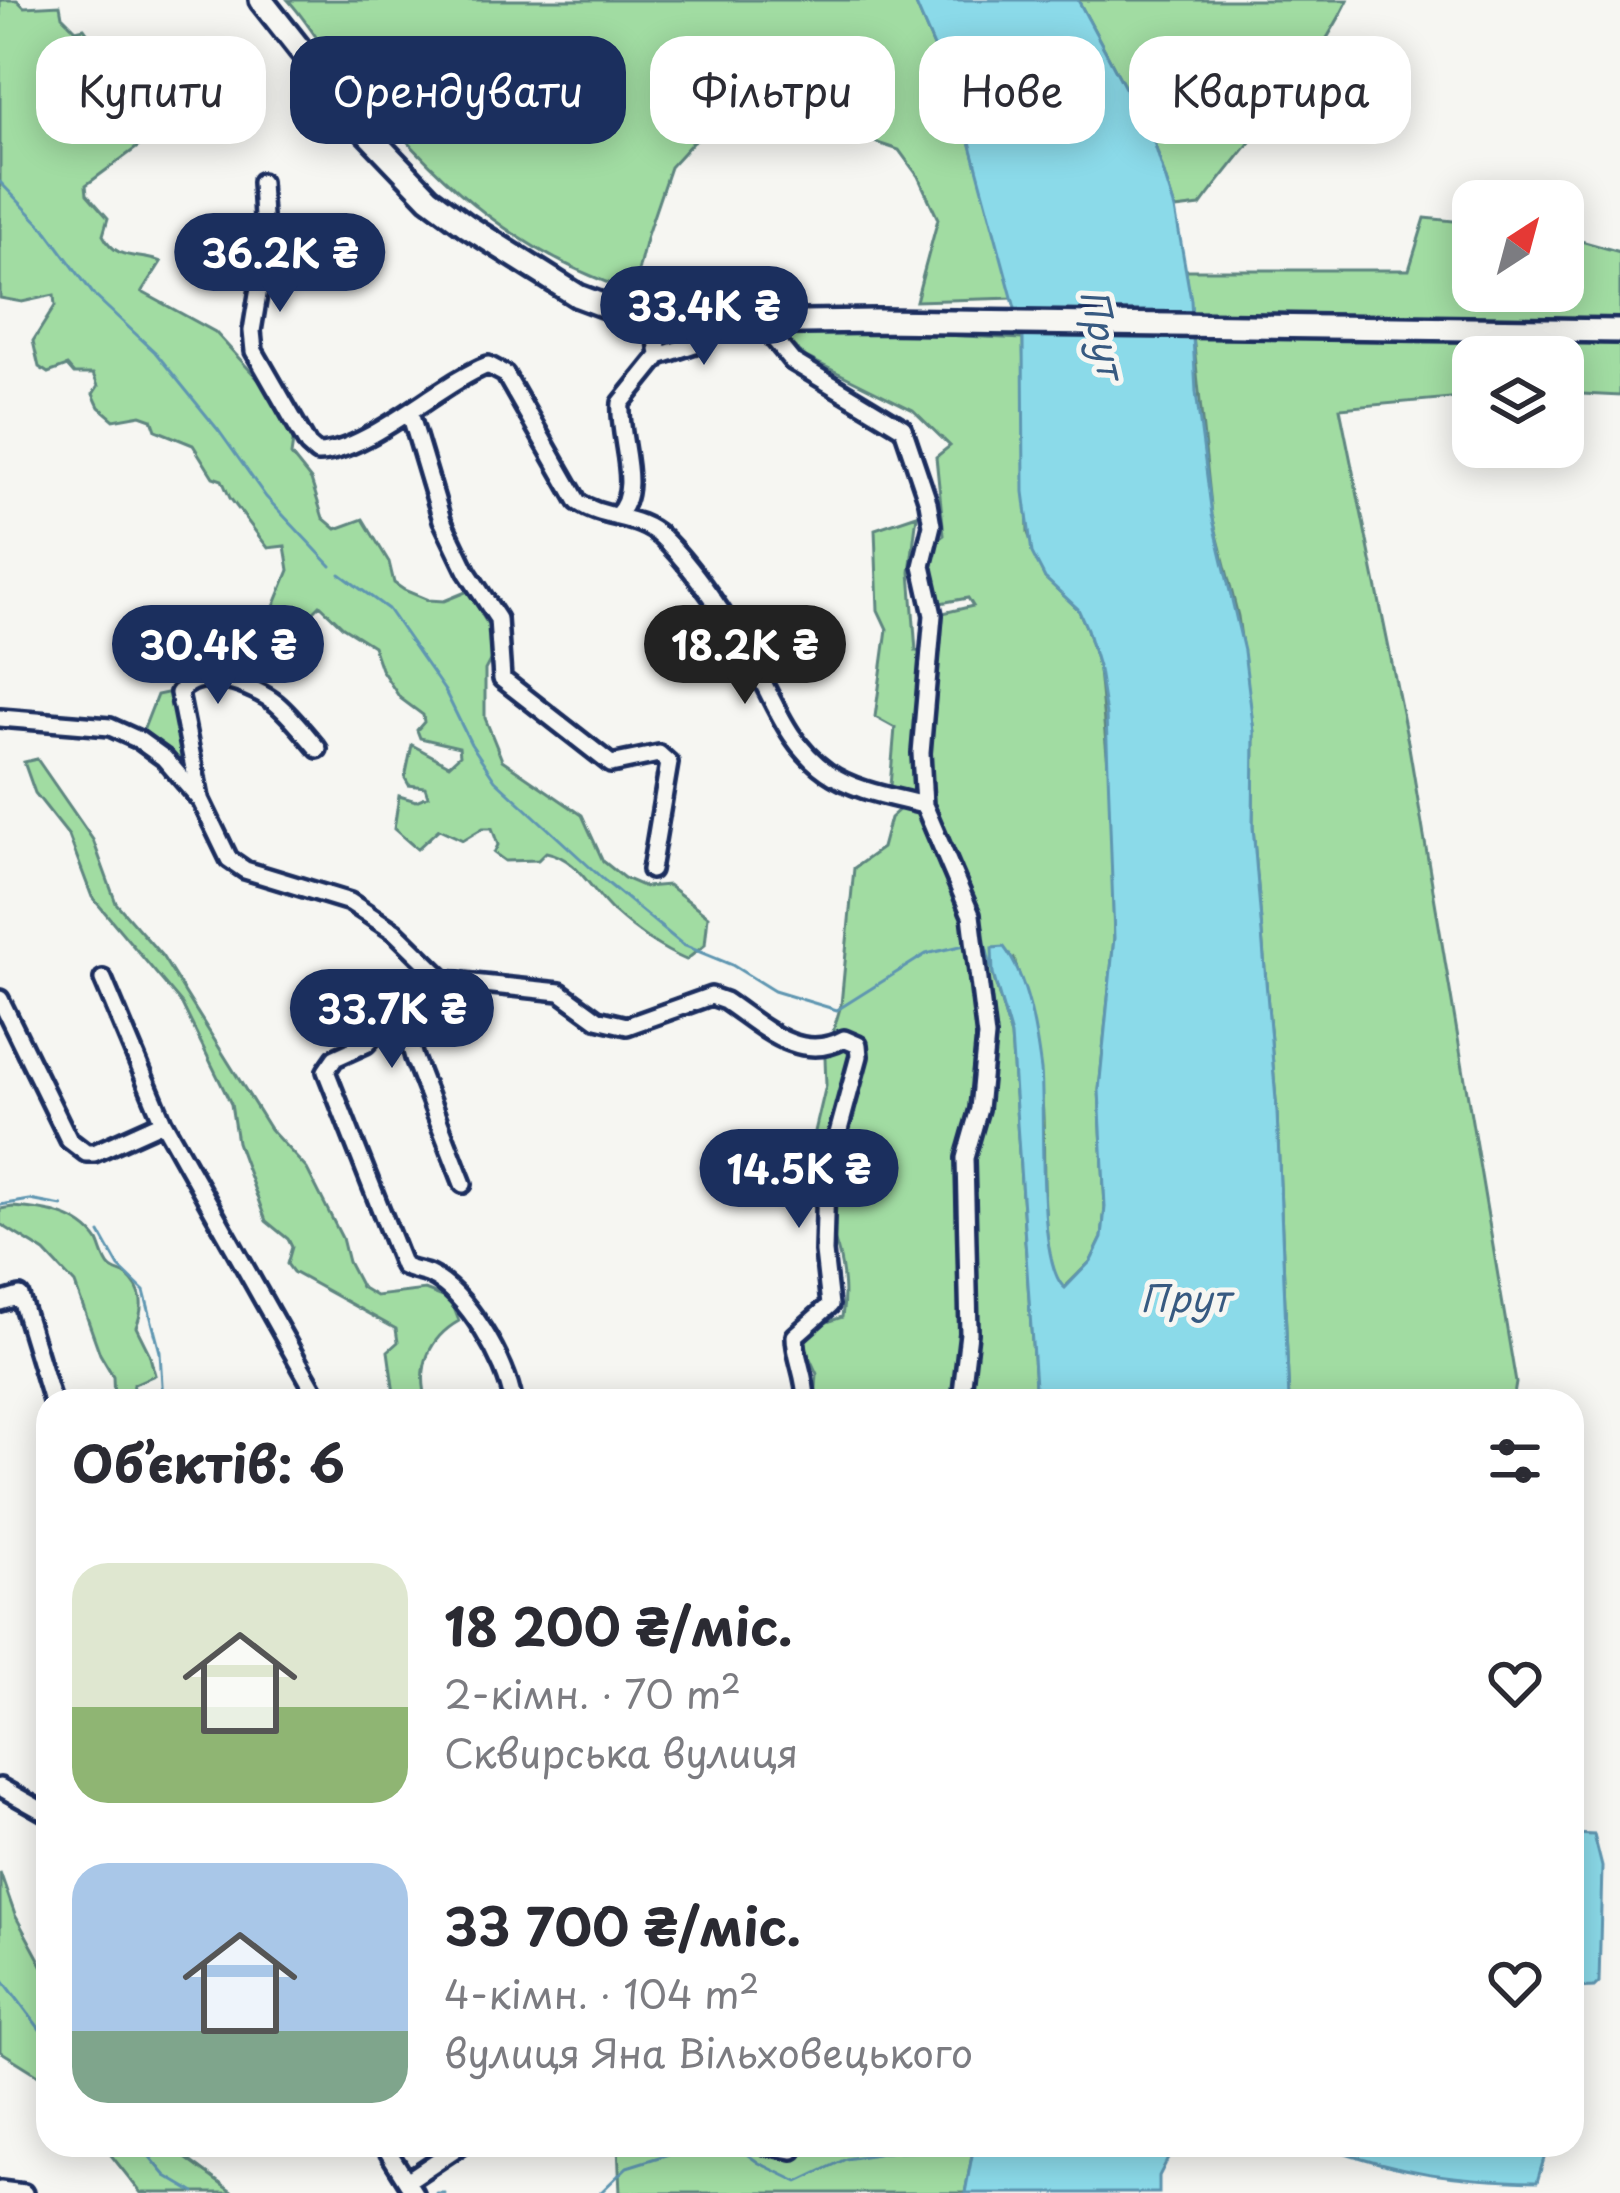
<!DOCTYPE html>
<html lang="uk">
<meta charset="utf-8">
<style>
:root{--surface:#fff;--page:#f2f2f3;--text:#2b2b33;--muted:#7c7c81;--accent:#1b2f5e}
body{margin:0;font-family:"Playpen Sans",sans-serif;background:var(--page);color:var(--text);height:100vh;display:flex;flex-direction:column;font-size:45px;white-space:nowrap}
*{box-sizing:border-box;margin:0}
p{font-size:39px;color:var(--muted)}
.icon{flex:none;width:66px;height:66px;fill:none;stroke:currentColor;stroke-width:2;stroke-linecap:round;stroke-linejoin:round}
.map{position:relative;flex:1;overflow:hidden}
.drawer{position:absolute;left:36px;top:1389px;width:1548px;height:768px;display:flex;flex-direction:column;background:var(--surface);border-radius:36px;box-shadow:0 6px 30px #0003}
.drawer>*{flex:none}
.banner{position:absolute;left:36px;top:36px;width:1548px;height:108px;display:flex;gap:24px}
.needle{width:78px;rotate:36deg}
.fabs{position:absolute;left:1452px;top:180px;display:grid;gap:24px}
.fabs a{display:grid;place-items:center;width:132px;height:132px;border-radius:24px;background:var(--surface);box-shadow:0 6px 30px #0003;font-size:60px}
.price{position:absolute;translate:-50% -102px;padding:0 27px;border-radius:42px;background:var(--accent);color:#fff;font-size:39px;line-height:78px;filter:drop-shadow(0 3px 6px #0008)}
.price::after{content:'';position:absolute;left:50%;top:72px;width:36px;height:27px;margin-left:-18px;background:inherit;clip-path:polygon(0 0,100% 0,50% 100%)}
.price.current{background:#222;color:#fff}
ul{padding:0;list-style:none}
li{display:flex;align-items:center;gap:36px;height:300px;padding:0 36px}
li span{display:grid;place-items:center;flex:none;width:336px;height:240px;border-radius:36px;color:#555}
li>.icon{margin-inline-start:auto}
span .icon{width:144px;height:144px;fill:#fffc;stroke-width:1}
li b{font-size:51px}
h2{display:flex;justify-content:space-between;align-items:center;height:144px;padding:0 36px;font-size:51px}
.chip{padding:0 42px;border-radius:36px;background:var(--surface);box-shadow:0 6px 30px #0003;font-size:42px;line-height:108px}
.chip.current{background:var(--accent);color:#fff}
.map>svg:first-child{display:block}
</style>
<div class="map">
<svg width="1620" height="2193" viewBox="0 0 1620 2193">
<rect width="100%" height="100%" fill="#f6f6f2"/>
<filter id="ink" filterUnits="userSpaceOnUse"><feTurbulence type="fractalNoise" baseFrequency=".00833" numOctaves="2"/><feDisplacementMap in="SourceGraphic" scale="24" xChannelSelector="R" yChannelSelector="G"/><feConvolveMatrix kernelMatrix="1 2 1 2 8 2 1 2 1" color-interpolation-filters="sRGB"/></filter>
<g filter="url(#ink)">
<!-- green -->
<path fill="#a1dca2" stroke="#5e8680" stroke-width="3" d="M0,0H17L24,7L60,5L62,16L76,30L84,28L113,69L112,83L84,103L88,118L126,131L145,129L147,140L86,185L87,194L108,218L103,235C117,262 137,253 161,262L142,292L215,332L278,401L295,428L291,455L311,480L323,518L336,529L363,519L389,562L394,583L404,590L428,600L444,601L468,591L483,605L482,615L492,631L493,655L485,670V718L502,760L582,815L603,861L624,878L645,887L668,885L708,916L705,945L686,960C661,949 635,931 615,913C591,892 579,858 546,852L538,860L505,861L494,853L498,845L492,828H483L463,840L439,829L417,849L394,829L399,796L416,801L428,796L425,787L409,785L405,778L412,745L449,765L460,755L459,747L420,738L417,730L424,722L423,715L400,698L381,669L373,646L343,627L320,605L291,634L281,636L267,624L289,570L285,546L268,548L230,498L222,480L213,477L193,445L156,430L152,419L141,415L114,420L99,407L93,394L98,386L93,374H74L67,366L48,373L39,367L33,341L55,306L54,295L22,302L0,298Z
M288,0H914L962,112L1014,298L916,301L938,219L918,176L899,150L808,120L792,124L738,115L693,142L670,167L647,235L633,292C520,254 445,189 370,99C362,90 351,83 343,74C323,50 309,23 288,0Z
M1078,0H1348C1312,75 1249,139 1200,206L1175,209L1154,142Z
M1425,218L1473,223V291H1563V236L1620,252V396L1563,393V357H1473V396L1340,408L1409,747L1516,1383L1513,1401H1289L1277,1112L1253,827L1254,732L1238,616L1212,515L1186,270H1409Z
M787,327L1023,339L1028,533L1045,578L1078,609L1087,629L1099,670L1110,786L1114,938L1099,1090L1105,1207L1102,1238L1091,1261L1064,1288C1039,1267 1045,1151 1043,1115C1042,1091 1038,1065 1035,1041C1031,1013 1023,986 1014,959L993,975L1011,1036L1036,1401H815L817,1374L807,1352L806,1337L824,1323L842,1317C849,1278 837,1215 800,1195L826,1085L825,1058L841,1005L854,868L882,848L890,818L902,807V796L890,786L895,728L875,717L887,629L878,610L875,529L917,515L910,572L916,651L928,652L943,613L973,606L968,598L940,603L927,569L929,546L944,535L936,457L950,446L913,410L806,357L787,340Z
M176,691L185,761L179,763L141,736L157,695Z
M37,759L93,840L116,903L162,956L270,1129L307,1169L342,1238L348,1262L361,1287L376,1296L425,1290L451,1300L459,1321C429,1338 417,1367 427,1401H395L388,1351L398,1342L396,1329L293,1272L287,1264L292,1247L288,1239L266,1221L237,1142L231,1104L182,1004L92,897L69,836L35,793L24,762Z
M13,1207C44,1209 80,1214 98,1241C102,1249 104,1261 110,1267C115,1272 122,1272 127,1276C144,1291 144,1308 136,1327L149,1353L155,1375L134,1384L131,1401H114L113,1376L100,1354L75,1284L45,1252L0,1224V1209Z
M0,1872L15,1915L48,1976V2081L0,2051Z
M103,2145H168L233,2193H141Z
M618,2145H974L965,2193H620Z"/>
<!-- water -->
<path fill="#8bdae9" stroke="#5e96b1" stroke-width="3" d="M914,0H1078L1154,142L1175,209L1191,300L1196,392L1212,515L1244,651L1254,732L1253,827L1277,1112L1289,1401H1036L1011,1036L993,974L992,948L1004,947C1028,978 1036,1032 1041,1070C1045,1112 1036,1266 1065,1288L1091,1261L1102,1238L1105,1207L1099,1090L1114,938L1106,715L1099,670L1087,629L1078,609L1045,578L1032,553L1024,492L1023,338L962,112Z
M1572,1834L1594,1835L1602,1867L1599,1982L1594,1987L1576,1988L1572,1961Z
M974,2145H1175L1159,2176V2193H965Z
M1323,2145H1548L1537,2182C1455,2180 1401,2174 1323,2145Z"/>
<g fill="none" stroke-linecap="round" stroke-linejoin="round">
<!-- stream -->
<path stroke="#5e96b1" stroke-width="3" d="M0,182L45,229L94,295L155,352L219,431L266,497L331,566
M340,574L388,609L445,691L471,744L495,780L605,881L683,945L732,965L774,991L837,1010L926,954L965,945
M985,943L993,974
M0,1205L30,1200L62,1206
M100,1233L119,1267L144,1291L160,1352L163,1401
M0,1976L48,2040
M140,2145L166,2176L195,2193
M734,2145L759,2163L798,2182L846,2159L889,2152
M898,2152L974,2150
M436,2193H445
M600,2193L627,2167L672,2153L682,2145"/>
<defs>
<path id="minor" d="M261,182L265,252L252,331L254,351L308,445L317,453C365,454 442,382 488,365L505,374L578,502C604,520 638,514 662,537C694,568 728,620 750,658C774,699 786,743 827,772C854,791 893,797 924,805
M761,323L792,361L903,428L928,502L932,525L922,566L933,615L921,753L924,805L971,915L986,1037L979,1109L965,1158L969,1333L961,1401
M659,356L695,344L724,323
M410,413L442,520L467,572L498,619L502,679L611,764L659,754L669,763L651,870
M617,515C643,489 618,439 621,403L659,356L655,321
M0,718L110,727L139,740L164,758L201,801L229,859L245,870L350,902L395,932L444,980L560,992L597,1019L627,1026L711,996L725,1001C761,1025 799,1064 844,1039L858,1045L859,1056L826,1178L824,1252L830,1305L795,1336C795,1358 806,1375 806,1401
M200,798L179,693C198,663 255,686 277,704C292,717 305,734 318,749
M103,979L163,1122L320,1401
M444,980L403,1018L414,1058L463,1184
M0,999L69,1140L86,1153H94L163,1122
M403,1018L384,1025L366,1044L335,1058L326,1071L403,1266C412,1271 422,1271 430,1275C467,1293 507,1362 513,1401
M0,1302L20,1296L52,1401
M0,1787L48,1814
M384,2145L414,2193
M765,2145L793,2150
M407,2181L461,2145
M0,2190L24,2193"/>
<path id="major" d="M261,0L363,129L429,198L467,226L578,296L637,318L724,323L876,321L1620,331"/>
</defs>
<!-- minor casing -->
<use href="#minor" stroke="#1b2f5e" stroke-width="24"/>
<!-- major casing -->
<use href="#major" stroke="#1b2f5e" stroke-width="30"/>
<!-- minor -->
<use href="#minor" stroke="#f6f6f2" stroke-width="15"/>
<!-- major -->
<use href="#major" stroke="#f6f6f2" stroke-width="21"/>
</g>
</g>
<g text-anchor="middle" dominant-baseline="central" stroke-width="10" stroke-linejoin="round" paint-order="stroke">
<!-- water labels -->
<g font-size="36" font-style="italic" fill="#375a81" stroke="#f6f6f2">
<text transform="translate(1104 333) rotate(78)">Прут</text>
<text x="1185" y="1297">Прут</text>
</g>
</g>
</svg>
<div class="fabs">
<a><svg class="needle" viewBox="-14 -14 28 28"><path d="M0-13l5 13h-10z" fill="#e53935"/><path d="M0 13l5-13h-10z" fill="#7c7c81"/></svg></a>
<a><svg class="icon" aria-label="layers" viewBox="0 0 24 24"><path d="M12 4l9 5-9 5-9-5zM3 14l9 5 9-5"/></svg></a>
</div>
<b class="price" style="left:280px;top:315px">36.2K ₴</b>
<b class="price" style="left:704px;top:368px">33.4K ₴</b>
<b class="price" style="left:218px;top:707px">30.4K ₴</b>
<b class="price current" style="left:745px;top:707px">18.2K ₴</b>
<b class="price" style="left:392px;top:1071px">33.7K ₴</b>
<b class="price" style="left:799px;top:1231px">14.5K ₴</b>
<div class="banner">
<a class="chip">Купити</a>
<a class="chip current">Орендувати</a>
<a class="chip">Фільтри</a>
<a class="chip">Нове</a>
<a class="chip">Квартира</a>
</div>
<section class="drawer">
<h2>Об’єктів: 6<svg class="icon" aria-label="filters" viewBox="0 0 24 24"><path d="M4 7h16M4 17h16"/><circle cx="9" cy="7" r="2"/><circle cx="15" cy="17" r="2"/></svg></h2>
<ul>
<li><span style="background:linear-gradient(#dfe7d0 60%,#8fb573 0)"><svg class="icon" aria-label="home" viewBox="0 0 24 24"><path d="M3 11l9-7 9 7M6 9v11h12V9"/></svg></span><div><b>18 200 ₴/міс.</b><p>2-кімн. · 70 m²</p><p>Сквирська вулиця</p></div><svg class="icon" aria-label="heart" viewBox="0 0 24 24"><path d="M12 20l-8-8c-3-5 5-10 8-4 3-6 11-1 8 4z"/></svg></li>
<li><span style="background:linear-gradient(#a9c7e8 70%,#7fa58c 0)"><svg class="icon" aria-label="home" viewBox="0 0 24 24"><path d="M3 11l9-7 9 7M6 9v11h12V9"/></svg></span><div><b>33 700 ₴/міс.</b><p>4-кімн. · 104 m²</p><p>вулиця Яна Вільховецького</p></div><svg class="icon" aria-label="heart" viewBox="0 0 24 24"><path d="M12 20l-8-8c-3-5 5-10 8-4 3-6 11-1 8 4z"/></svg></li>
</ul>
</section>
</div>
